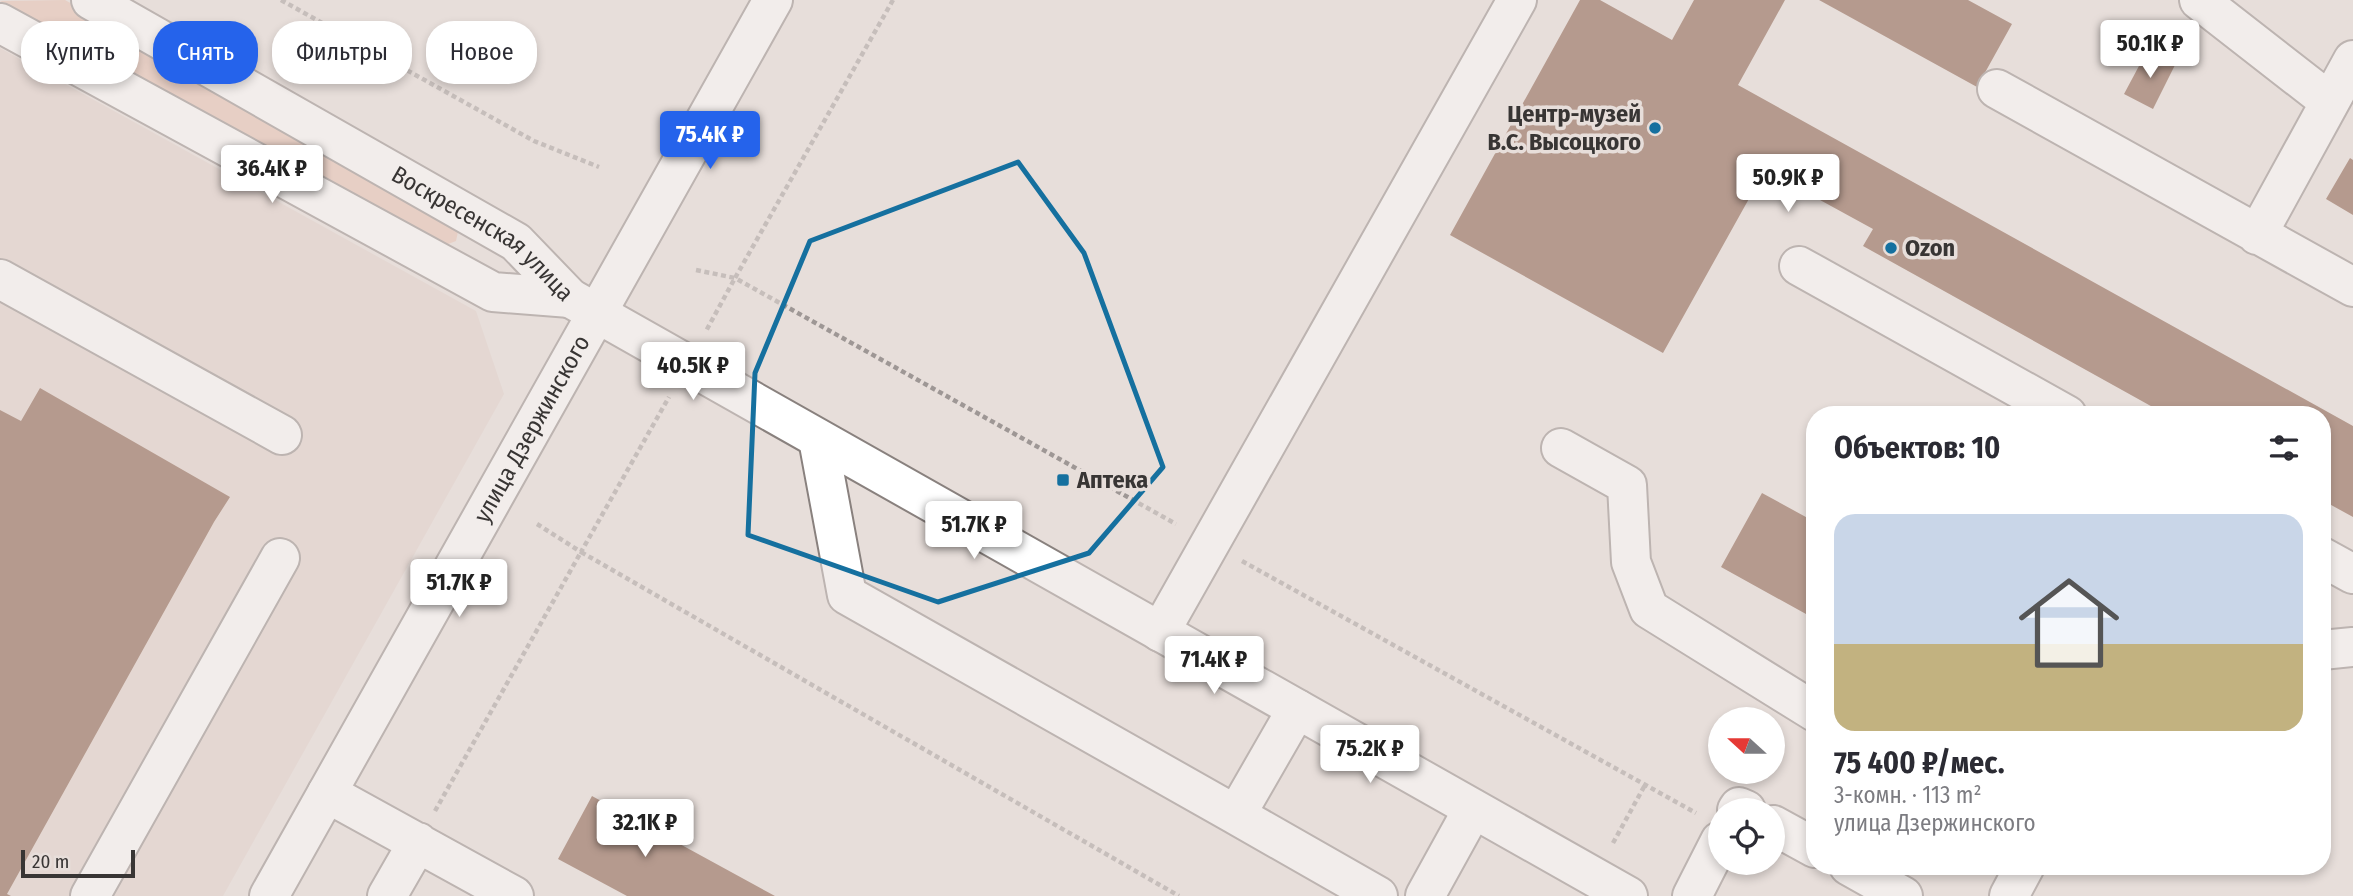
<!DOCTYPE html>
<html lang="ru">
<meta charset="utf-8">
<style>
:root{--surface:#fff;--page:#f2f2f3;--text:#2b2b33;--muted:#7c7c81;--accent:#2563eb}
body{margin:0;font-family:"Fira Sans Condensed",sans-serif;background:var(--page);color:var(--text);height:100vh;display:flex;flex-direction:column;font-size:26px;white-space:nowrap}
*{box-sizing:border-box;margin:0}
p{font-size:23px;color:var(--muted)}
.icon{flex:none;width:38px;height:38px;fill:none;stroke:currentColor;stroke-width:2;stroke-linecap:round;stroke-linejoin:round}
.map{position:relative;flex:1;overflow:hidden}
.drawer{position:absolute;left:1806px;top:406px;width:525px;height:469px;display:flex;flex-direction:column;background:var(--surface);border-radius:28px;box-shadow:0 4px 10px #0003}
.drawer>*{flex:none}
.guide{position:absolute;left:21px;top:21px;width:665px;height:63px;display:flex;gap:14px}
.needle{width:46px;rotate:291deg}
.fabs{position:absolute;left:1708px;top:707px;display:grid;gap:14px}
.fabs a{display:grid;place-items:center;width:77px;height:77px;border-radius:50%;background:var(--surface);box-shadow:0 4px 10px #0003;font-size:35px}
.scale{position:absolute;left:21px;bottom:18px;width:114px;box-sizing:border-box;padding-left:7px;border:4px solid #383534;border-top:0;font-size:19px;line-height:24px;white-space:nowrap;color:#383534;-webkit-text-stroke:5px #e7deda;paint-order:stroke}
.price{position:absolute;translate:-50% -60px;padding:0 16px;border-radius:7px;background:#fff;color:#222;font-size:23px;line-height:46px;filter:drop-shadow(0 2px 4px #0008)}
.price::after{content:'';position:absolute;left:50%;top:42px;width:21px;height:16px;margin-left:-10px;background:inherit;clip-path:polygon(0 0,100% 0,50% 100%)}
.price.current{background:var(--accent);color:#fff}
ul{padding:0;list-style:none}
li{display:grid;align-content:center;gap:14px;height:371px;padding:0 28px}
li span{display:grid;place-items:center;height:217px;border-radius:21px;color:#555}
li>.icon{margin-inline-start:auto}
span .icon{width:126px;height:126px;fill:#fffc;stroke-width:1}
li b{font-size:30px}
h2{display:flex;justify-content:space-between;align-items:center;height:84px;padding:0 28px;font-size:30px}
.chip{padding:0 24px;border-radius:28px;background:var(--surface);box-shadow:0 4px 10px #0003;font-size:24px;line-height:63px}
.chip.current{background:var(--accent);color:#fff}
.map>svg:first-child{display:block}
</style>
<div class="map">
<svg width="2353" height="896" viewBox="0 0 2353 896">
<rect width="100%" height="100%" fill="#e7deda"/>
<!-- built -->
<path fill="#e0cfc8" d="M0,48L476,311L504,394L223,896H0Z"/>
<!-- green -->
<path fill="#e7bdab" d="M65,0L446,213L459,227L456,241L448,244L435,243L0,1Z"/>
<!-- building -->
<path fill="#784831" d="M1580,0H1600L1672,40L1694,0H1785L1738,85L2353,426V517L2322,500V415H2167L1863,246L1873,229L1765,170L1663,353L1450,235Z
M1819,0H1968L2012,24L1977,87Z
M2147,51L2175,65L2153,109L2124,94Z
M2350,158L2353,160V215L2326,199Z
M40,388L230,497L214,522L7,894L11,896H0V410L21,421Z
M1762,493L1815,522V619L1721,567Z
M592,796L775,896H627L558,859Z"/>
<g fill="none" stroke-linecap="round" stroke-linejoin="round">
<defs>
<path id="minor" d="M2199,0L2330,102
M1997,89L2353,287
M2257,235L2353,60
M1799,266L2067,415
M0,279L282,435
M818,439L847,595L1236,815L1297,709
M1561,448L1627,485L1631,562L1649,609L1815,712
M2322,557L2353,574
M1160,632L1517,0
M2322,650L2353,647
M327,793L514,896
M1737,810L1739,807L1746,810
M1236,815L1378,896
M1773,825L1815,848
M1849,866L1903,896
M90,896L280,558
M387,896L418,842
M1425,896L1473,809
M1692,896L1720,841
M2009,896L2025,866"/>
<g id="major">
<path id="s1" d="M91,0L516,242L570,298L1628,896"/>
<path d="M0,23L493,292L570,298"/>
<path id="s2" d="M269,896L773,0"/>
</g>
</defs>
<!-- minor casing -->
<use href="#minor" stroke="#89817e" stroke-width="42"/>
<!-- major casing -->
<use href="#major" stroke="#89817e" stroke-width="42"/>
<!-- path -->
<path stroke="#9e9795" stroke-width="4.5" stroke-dasharray="5 3.5" stroke-linecap="butt" d="M281,0L534,141L599,167
M893,0L735,278L1176,524
M696,270L735,278L706,331
M537,524L581,552L669,397
M1242,561L1696,813
M435,811L581,552L1179,896
M1613,843L1645,785"/>
<!-- minor -->
<use href="#minor" stroke="#fff" stroke-width="38"/>
<!-- major -->
<use href="#major" stroke="#fff" stroke-width="38"/>
</g>
<!-- marked area -->
<path d="M0 0H2353V896H0ZM1018,162L1084,253L1163,467L1089,553L938,602L748,535L755,373L810,241Z" fill="#e7deda" fill-opacity=".55" fill-rule="evenodd"/>
<path fill="none" stroke="#15709f" stroke-width="5" stroke-linejoin="round" d="M1018,162L1084,253L1163,467L1089,553L938,602L748,535L755,373L810,241Z"/>
<!-- markers -->
<g fill="#15709f" stroke="#e7deda" stroke-width="2.5">
<circle cx="1655" cy="128" r="7"/>
<circle cx="1891" cy="248" r="7"/>
<rect x="1056" y="473" width="14" height="14" rx="3.5"/>
</g>
<g text-anchor="middle" dominant-baseline="central" stroke-width="7" stroke-linejoin="round" paint-order="stroke">
<!-- poi labels -->
<g font-size="24" font-weight="bold" fill="#383534" stroke="#e7deda" text-anchor="start">
<text x="1641" y="114" text-anchor="end">Центр-музей<tspan x="1641" dy="28">В.С. Высоцкого</tspan></text>
<text x="1905" y="248">Ozon</text>
<text x="1077" y="480">Аптека</text>
</g>
<!-- street labels -->
<g font-size="24" fill="#383534" stroke="#e7deda">
<text stroke="none"><textPath href="#s1" startOffset="457">Воскресенская улица</textPath></text>
<text stroke="none"><textPath href="#s2" startOffset="536">улица Дзержинского</textPath></text>
</g>
</g>
</svg>
<div class="fabs">
<a><svg class="needle" viewBox="-14 -14 28 28"><path d="M0-13l5 13h-10z" fill="#e53935"/><path d="M0 13l5-13h-10z" fill="#7c7c81"/></svg></a>
<a><svg class="icon" aria-label="locate" viewBox="0 0 24 24"><circle cx="12" cy="12" r="6"/><path d="M12 2v4M12 18v4M2 12h4M18 12h4"/></svg></a>
</div>
<div class="scale">20 m</div>
<b class="price" style="left:2150px;top:80px">50.1K ₽</b>
<b class="price current" style="left:710px;top:171px">75.4K ₽</b>
<b class="price" style="left:272px;top:205px">36.4K ₽</b>
<b class="price" style="left:1788px;top:214px">50.9K ₽</b>
<b class="price" style="left:693px;top:402px">40.5K ₽</b>
<b class="price" style="left:974px;top:561px">51.7K ₽</b>
<b class="price" style="left:459px;top:619px">51.7K ₽</b>
<b class="price" style="left:1214px;top:696px">71.4K ₽</b>
<b class="price" style="left:1370px;top:785px">75.2K ₽</b>
<b class="price" style="left:645px;top:859px">32.1K ₽</b>
<div class="guide">
<a class="chip">Купить</a>
<a class="chip current">Снять</a>
<a class="chip">Фильтры</a>
<a class="chip">Новое</a>
</div>
<section class="drawer">
<h2>Объектов: 10<svg class="icon" aria-label="filters" viewBox="0 0 24 24"><path d="M4 7h16M4 17h16"/><circle cx="9" cy="7" r="2"/><circle cx="15" cy="17" r="2"/></svg></h2>
<ul>
<li><span style="background:linear-gradient(#c9d6e8 60%,#c2b280 0)"><svg class="icon" aria-label="home" viewBox="0 0 24 24"><path d="M3 11l9-7 9 7M6 9v11h12V9"/></svg></span><div><b>75 400 ₽/мес.</b><p>3-комн. · 113 m²</p><p>улица Дзержинского</p></div></li>
</ul>
</section>
</div>
